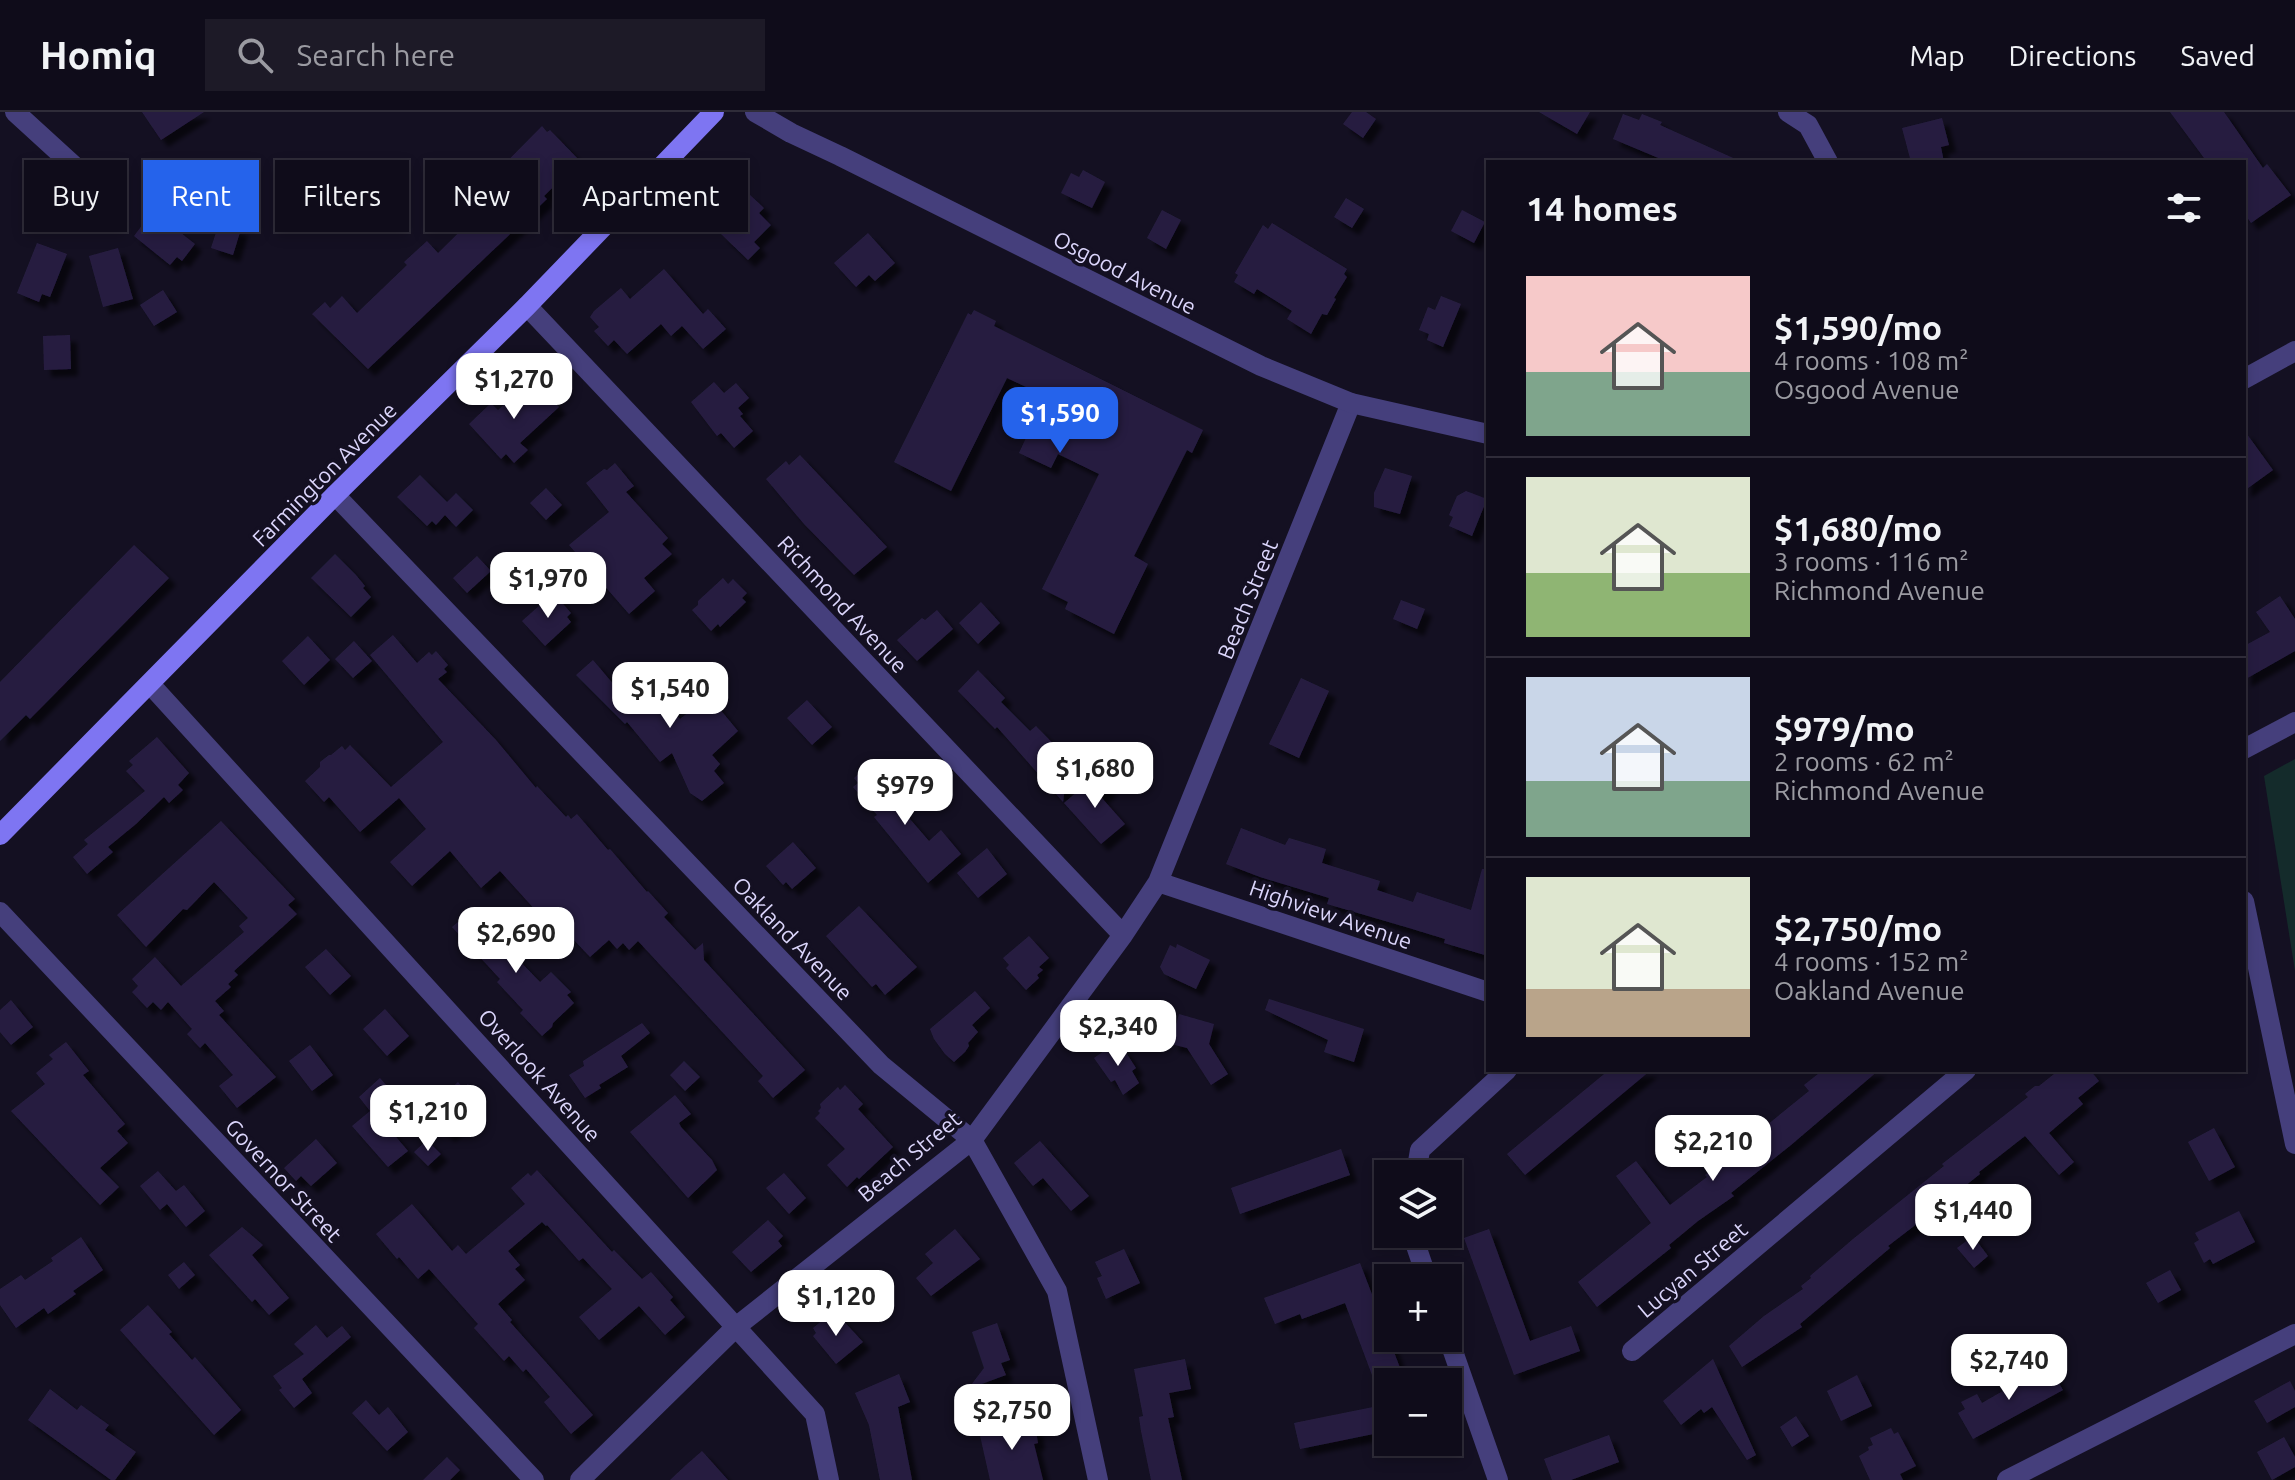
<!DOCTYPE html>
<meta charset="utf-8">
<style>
:root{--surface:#0f0c1a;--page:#1d1a27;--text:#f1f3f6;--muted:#9b9ba2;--line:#2f2c39;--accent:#2563eb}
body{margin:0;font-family:Ubuntu,sans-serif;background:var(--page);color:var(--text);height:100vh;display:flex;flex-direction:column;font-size:30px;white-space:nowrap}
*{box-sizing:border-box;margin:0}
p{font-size:26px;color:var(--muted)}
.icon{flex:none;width:44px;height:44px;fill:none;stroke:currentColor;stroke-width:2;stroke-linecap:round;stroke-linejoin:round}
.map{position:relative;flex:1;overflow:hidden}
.sheet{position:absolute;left:1486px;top:48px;width:760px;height:912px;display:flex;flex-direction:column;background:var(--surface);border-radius:0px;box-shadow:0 4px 12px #0003,0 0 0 2px var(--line)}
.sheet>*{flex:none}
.guide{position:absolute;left:24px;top:48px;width:760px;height:72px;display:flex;gap:16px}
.tools{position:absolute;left:1374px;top:1048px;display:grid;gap:16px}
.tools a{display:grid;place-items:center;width:88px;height:88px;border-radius:0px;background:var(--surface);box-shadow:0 4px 12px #0003,0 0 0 2px var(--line);font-size:40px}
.price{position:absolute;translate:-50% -68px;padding:0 18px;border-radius:16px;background:#fff;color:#222;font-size:26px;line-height:52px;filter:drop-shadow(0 2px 4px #0008)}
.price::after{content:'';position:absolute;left:50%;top:48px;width:24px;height:18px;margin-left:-12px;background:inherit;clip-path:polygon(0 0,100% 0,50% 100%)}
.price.active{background:var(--accent);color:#fff}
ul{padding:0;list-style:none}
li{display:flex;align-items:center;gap:24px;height:200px;padding:0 40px}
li+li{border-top:2px solid var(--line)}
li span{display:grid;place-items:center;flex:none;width:224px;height:160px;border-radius:0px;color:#555}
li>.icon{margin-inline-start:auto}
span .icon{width:96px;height:96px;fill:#fffc;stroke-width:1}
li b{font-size:34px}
h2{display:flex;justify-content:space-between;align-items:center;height:96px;padding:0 40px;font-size:34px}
.chip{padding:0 28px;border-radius:0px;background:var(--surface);box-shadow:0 4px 12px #0003,0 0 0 2px var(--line);font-size:28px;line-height:72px}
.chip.active{background:var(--accent);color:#fff}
header{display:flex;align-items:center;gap:48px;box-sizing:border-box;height:112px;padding:0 40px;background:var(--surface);border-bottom:2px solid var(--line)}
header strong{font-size:38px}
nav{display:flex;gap:44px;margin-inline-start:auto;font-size:28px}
.search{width:560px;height:72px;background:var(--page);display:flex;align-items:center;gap:20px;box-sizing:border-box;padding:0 28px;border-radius:0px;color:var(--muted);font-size:30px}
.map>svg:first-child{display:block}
</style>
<header>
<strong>Homiq</strong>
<div class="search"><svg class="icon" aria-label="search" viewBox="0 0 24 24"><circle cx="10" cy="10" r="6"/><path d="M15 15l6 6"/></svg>Search here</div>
<nav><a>Map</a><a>Directions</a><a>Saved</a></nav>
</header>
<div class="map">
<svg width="2295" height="1368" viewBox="0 0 2295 1368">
<defs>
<filter id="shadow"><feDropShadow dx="7" dy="7" stdDeviation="2" flood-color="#0009"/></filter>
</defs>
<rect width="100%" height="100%" fill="#141022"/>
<!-- green -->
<path fill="#142b2b" d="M2295,647V859L2264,664Z"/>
<!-- building -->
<path fill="#271e41" filter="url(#shadow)" d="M142,0H204L161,28Z
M1352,0H1366L1376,7L1363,26L1343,12Z
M1539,0H1590L1577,22Z
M2170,0H2224L2263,56L2267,52L2291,83L2251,111L2244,101V50H2207Z
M1623,2L1639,8L1642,2L1662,10L1660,13L1742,50H1668L1613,27Z
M1942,6L1949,33L1941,35L1944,50H1911L1902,16Z
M542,14L547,20L550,18L580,49L544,84L547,87L368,257L312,202L325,190L330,196L342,184L357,201L407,153L404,150L427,129L438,141L497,83L486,71Z
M167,49L211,56L210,63L220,64L216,88L163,80Z
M1083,58L1105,70L1092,96L1061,81L1071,61L1079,65Z
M749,82L764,96L759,101L771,113L754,130L760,136L748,148L721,122L739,104L733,99Z
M1346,86L1364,97L1352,116L1334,105Z
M1162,98L1181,108L1166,137L1147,126Z
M1462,98L1485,110L1474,131L1451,119Z
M153,99L195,132L182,149L177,145L170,153L134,124Z
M219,111L241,117L233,143L211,136Z
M1272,111L1347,157L1344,162L1347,165L1334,186L1336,187L1327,203L1322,202L1311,222L1287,207L1292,199L1257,177L1254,182L1234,170L1238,163L1235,161L1263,113L1268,117Z
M868,121L895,151L875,169L869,163L856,175L834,151Z
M37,131L67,142L50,185L42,182L39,190L17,181Z
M118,136L133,187L103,195L89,144Z
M664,157L703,202L708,197L726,217L703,237L682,214L671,224L661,212L627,242L614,228L608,234L594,219L599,215L590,205L594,199L621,176L630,187Z
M163,178L177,200L154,214L140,193Z
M1441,184L1461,192L1443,235L1427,228L1429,222L1419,218L1428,195L1435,198Z
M974,198L996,209L994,214L1203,318L1192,341L1187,338L1134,444L1148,452L1114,522L1065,497L1068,490L1042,477L1099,362L1058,342L1051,356L1019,341L1032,313L1027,310L1041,282L1007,266L951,379L894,350L968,201L971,203Z
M70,223L71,257L44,258L43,224Z
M533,267L559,295L520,331L528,338L514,351L506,342L501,347L469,312L491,291L498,298Z
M714,270L724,281L736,271L749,286L738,296L743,302L740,304L753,319L734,336L721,321L717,324L691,290Z
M2244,318L2273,358L2244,379Z
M800,343L887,435L854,463L804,412L766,367L786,349L789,353Z
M615,351L634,374L626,380L668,426L662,432L672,442L644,466L655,479L629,502L569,433L609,400L586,371L604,357L607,358Z
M1385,356L1412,364L1400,402L1374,395V381Z
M420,363L447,390L456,381L473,398L456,415L445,403L436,413L432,409L427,414L397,385Z
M546,376L562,393L546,408L530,391Z
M1466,379L1487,387L1472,424L1449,414L1453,405L1449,403L1457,384Z
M134,433L169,466L30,607L26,603L0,629V570Z
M335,442L356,463L365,474L363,476L371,485L351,505L311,466Z
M477,444L491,459L467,481L453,466Z
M723,466L728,472L733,467L747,481L742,486L746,490L720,515L718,512L711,519L692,498L698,493V489Z
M2280,484L2295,507V539L2244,568V534L2270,520L2256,500Z
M549,485L552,489L557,485L571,501L567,505L571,510L545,534L522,509Z
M1401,488L1425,497L1417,517L1393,507Z
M981,490L1000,511L978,532L959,511Z
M937,498L953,517L917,549L897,528L922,506L925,508Z
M393,523L417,551L429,540L432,543L436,539L448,553L444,557L447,560L438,567L496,628L536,676L537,674L566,705L568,703L571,707L577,702L608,738L610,737L647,780L648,779L668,801L664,805L695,838L703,831L704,848L805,958L773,986L758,969L763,964L638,829L629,838L623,831L617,837L609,828L590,845L554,807L548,812L500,759L481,776L450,739L412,774L390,750L426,717L399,686L360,720L329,685L324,690L305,669L320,655V650L329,643H331L342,634L345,638L350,633L391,675L443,630L370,543Z
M308,524L330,548L304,573L282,549Z
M354,529L372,549L353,566L335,547Z
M593,548L615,574L620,570L633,583L639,577L664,602L671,596L680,607L709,584L738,619L712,643L720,652L714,659L724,671L702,689L690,681L672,641L660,650L627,610L625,612L576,563Z
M978,558L1005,586L1001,590L1030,619L1036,614L1069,648L1063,690L997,615L995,617L958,579Z
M1301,566L1329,579L1299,646L1269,632Z
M807,588L832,615L812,633L787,606Z
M157,625L189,661L178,673L183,678L169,691L164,685L136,712L108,735L113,740L87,762L73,745L88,732L84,728L145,679L126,659L133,653L129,649Z
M870,652L896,681L891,685L929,729L941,718L961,742L928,771L874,705L877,703L853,675L858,671L854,666Z
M1097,663L1110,677L1101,685L1125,712L1101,732L1064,691Z
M221,709L295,787L288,793L297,802L234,859L238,863L228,872L231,875L215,889L224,899L219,903L276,965L237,996L219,974L233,963L205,931L200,936L187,922L192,917L168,890L161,898L153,890L147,896L132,880L138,874L132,867L155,845L181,874L244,820L239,814L248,806L214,770L187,798L183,797L146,835L117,803Z
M1241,716L1285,733L1289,726L1326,737L1322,751L1380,769L1377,778L1413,790L1417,780L1471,798L1482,757H1488V844L1444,831L1445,827L1409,816L1327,792L1329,786L1260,765L1226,752Z
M793,730L816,756L792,777L786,770L783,773L766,754Z
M987,736L1007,762L978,786L957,761Z
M859,794L917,855L885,883L876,872L872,875L826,824Z
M475,796L513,842L540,870L551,860L571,880L567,883L574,891L553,911L552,915L542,924L520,901L523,898L497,870L500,867L452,815Z
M1029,824L1049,846L1039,855L1043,858L1037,863L1039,866L1026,878L1006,856L1009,853L1003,846Z
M1177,832L1210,848L1196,877L1164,862L1160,855L1170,833L1176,836Z
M326,837L351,864L330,883L305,855Z
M975,879L990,896L972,913L978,920L968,931L969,934L965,940L954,950L945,942L934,927L930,917Z
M1269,887L1364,917L1354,950L1324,940L1328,928L1265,898Z
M11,888L33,915L11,933L0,920V898Z
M385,897L409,924L387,944L363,917Z
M1179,902L1214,912L1209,932L1228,962L1211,973L1187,936L1171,932Z
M642,911L650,921L621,944L628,955L599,973L601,976L585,986L569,963L584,954L583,949Z
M66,930L89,959L83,963L125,1012L117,1019L128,1031L100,1056L119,1075L100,1093L11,999L45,972L36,961L53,947L49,943Z
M310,933L333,963L312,979L289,949Z
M1111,934L1117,939L1123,936L1136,956L1132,959L1139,971L1123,983L1115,968L1111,970L1094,946Z
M684,949L700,965L685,979L670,963Z
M1609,958H1651L1525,1063L1507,1042Z
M1823,958H1879L1791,1033L1731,1081L1734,1084L1698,1109L1669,1133L1671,1136L1597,1195L1578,1170L1651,1111L1616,1064L1636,1049L1670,1093L1707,1065L1705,1063L1809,979L1804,973Z
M2059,958H2090L2099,969L2078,986L2083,992L2049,1021L2074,1050L2059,1063L2025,1024L1979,1060L1980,1062L1935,1098L1888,1134L1890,1136L1800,1212L1802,1215L1742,1255L1729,1234L1764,1204L1803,1177L1801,1174L1811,1166L1810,1164L1853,1127L1944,1054L1942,1052L2028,985L2025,982L2035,974H2039Z
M380,966L406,996L386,1013L408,1039L388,1055L352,1014L370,999L359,985Z
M458,970L463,976L468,972L480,986L475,991L479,995L448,1023L427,999Z
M845,973L863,992L858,997L893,1035L859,1067L857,1065L847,1075L827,1053L845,1037L815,1006L820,1001L818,999L821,996L820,992L838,975L840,978Z
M675,983L691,1002L679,1011L681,1015L712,1048L717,1058L688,1086L630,1020Z
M2214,1016L2235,1055L2209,1069L2188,1030Z
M316,1027L337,1051L311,1074L301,1064L296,1069L284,1056Z
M427,1028L441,1042L428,1054L414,1040Z
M1040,1029L1089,1084L1071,1099L1043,1066L1033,1074L1014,1051Z
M1341,1037L1350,1063L1240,1102L1231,1076Z
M537,1058L612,1140L614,1138L642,1167L651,1160L673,1185L670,1188L685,1205L665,1223L639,1194L599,1228L579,1205L612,1177L583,1146L579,1149L547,1113L546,1114L542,1110L508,1139L520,1153L515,1157L525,1168L498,1192L512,1208L510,1210L593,1303L571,1322L544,1290L550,1285L526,1257L523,1260L509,1244L504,1249L474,1216L478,1212L429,1157L418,1167L399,1145L397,1147L376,1122L412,1092L452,1139L458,1133L466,1142L525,1092L511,1076L528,1061L531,1064Z
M158,1059L176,1079L184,1073L205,1099L186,1115L167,1092L160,1098L140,1074Z
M784,1061L806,1086L789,1102L766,1076Z
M2239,1099L2255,1130L2213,1152L2210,1147L2204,1151L2194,1131L2199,1128L2195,1121Z
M768,1108L783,1124L778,1129L782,1134L751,1160L732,1140Z
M242,1115L263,1133L252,1143L289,1186L269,1203L255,1187L252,1190L209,1143Z
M955,1117L980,1147L931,1184L916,1166L933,1151L925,1142Z
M1489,1117L1530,1229L1571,1214L1580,1239L1514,1263L1464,1126Z
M1973,1124L1988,1144L1974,1156L1957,1136Z
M81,1125L103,1158L73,1179L76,1182L48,1202L44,1196L16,1216L0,1193V1177L21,1163L25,1168L53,1149L51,1146Z
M1124,1137L1140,1171L1106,1187L1097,1166L1102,1164L1095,1150Z
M184,1150L195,1163L179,1177L168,1163Z
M1360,1151L1402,1261L1375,1271L1345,1191L1302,1207L1300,1202L1275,1212L1264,1186Z
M2170,1158L2181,1178L2158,1191L2146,1171Z
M148,1193L172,1220L169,1222L192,1248L195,1245L241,1298L214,1323L120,1218Z
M829,1203L833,1207L838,1203L863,1230L836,1252L813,1224L816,1221L813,1216Z
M997,1211L1010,1248L1001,1251L1006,1263L968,1277L984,1256L972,1220Z
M316,1213L327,1226L342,1214L351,1225L302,1267L312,1281L294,1296L279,1278L282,1276L273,1264L304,1242L294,1232Z
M1185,1247L1191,1277L1169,1281L1174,1305L1168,1306L1182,1368H1151L1141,1319L1139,1305L1143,1304L1134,1257Z
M1713,1247L1756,1343L1747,1348L1712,1295L1704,1301L1701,1297L1681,1313L1663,1289Z
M2048,1253L2063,1278L1973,1327L1958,1301L1965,1297L1961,1290L1977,1282L1982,1291Z
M899,1262L910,1290L898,1295L912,1368H880L869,1313L855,1281Z
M1857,1263L1872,1294L1841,1309L1827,1279Z
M2290,1269L2295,1279V1295L2267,1311L2254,1289Z
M50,1277L77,1298L81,1293L109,1313L105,1318L136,1340L115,1368H111L28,1308Z
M366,1288L379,1303L388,1295L408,1320L387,1339L352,1301Z
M1388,1292V1319L1300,1337L1294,1311Z
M1796,1304L1809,1324L1792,1335L1780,1315Z
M1034,1308L1038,1331L1034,1332L1043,1368H990L979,1319Z
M1891,1316L1894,1322L1898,1320L1916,1354L1900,1362L1903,1368H1870L1859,1344L1869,1338L1868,1335L1873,1333L1870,1326Z
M1609,1323L1619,1350L1571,1368H1552L1544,1347Z
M2284,1325L2295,1345V1355L2272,1368L2257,1340Z
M702,1339L728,1368H670L686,1353Z
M447,1345L460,1358L450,1368H423Z"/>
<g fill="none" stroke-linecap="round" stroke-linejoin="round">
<!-- minor -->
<path stroke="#453f7c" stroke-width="20" d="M15,0L85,64
M1788,0L1808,13L1828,50
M527,194L1123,823
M2244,267L2295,239
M335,383L881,953L972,1028L1057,1179L1098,1368
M150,572L815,1302L829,1368
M1158,770L1488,880
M0,800L534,1368
M1416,1062L1420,1038L1507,958
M1412,1122L1427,1166
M1448,1225L1498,1368
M1632,1239L1966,958
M580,1368L737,1214L972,1028L1123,823L1158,770L1351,291
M2007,1368L2295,1222"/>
<!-- tertiary -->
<path stroke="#453f7c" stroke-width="20" d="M755,0L791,21L840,44L1261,254L1351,291L1488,322
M2244,637L2295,610
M2244,789L2295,1032"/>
<!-- secondary -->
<path stroke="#7e75f2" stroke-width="20" d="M0,723L335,383L527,194L714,0"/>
</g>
<g text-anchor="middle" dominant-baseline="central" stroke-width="7" stroke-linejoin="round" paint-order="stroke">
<!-- street labels -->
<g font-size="22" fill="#dbd5fb" stroke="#141022">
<text transform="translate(1125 160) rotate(27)">Osgood Avenue</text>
<text transform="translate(324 362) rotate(-45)">Farmington Avenue</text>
<text transform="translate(1247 487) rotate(-68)">Beach Street</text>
<text transform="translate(843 492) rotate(47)">Richmond Avenue</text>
<text transform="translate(1331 802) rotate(19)">Highview Avenue</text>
<text transform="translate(793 826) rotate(46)">Oakland Avenue</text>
<text transform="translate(540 963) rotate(48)">Overlook Avenue</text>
<text transform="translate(909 1044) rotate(-40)">Beach Street</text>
<text transform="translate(284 1068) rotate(47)">Governor Street</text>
<text transform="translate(1692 1157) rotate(-40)">Lucyan Street</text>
</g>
</g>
</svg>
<div class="tools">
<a><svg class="icon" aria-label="layers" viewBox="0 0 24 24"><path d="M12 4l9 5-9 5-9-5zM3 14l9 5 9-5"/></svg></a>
<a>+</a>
<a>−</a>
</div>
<b class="price" style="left:514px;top:309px">$1,270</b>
<b class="price active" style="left:1060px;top:343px">$1,590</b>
<b class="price" style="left:548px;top:508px">$1,970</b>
<b class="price" style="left:670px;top:618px">$1,540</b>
<b class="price" style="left:1095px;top:698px">$1,680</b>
<b class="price" style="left:905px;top:715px">$979</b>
<b class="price" style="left:516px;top:863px">$2,690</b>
<b class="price" style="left:1118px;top:956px">$2,340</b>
<b class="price" style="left:428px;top:1041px">$1,210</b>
<b class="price" style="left:1713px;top:1071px">$2,210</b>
<b class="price" style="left:1973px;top:1140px">$1,440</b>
<b class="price" style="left:836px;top:1226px">$1,120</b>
<b class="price" style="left:2009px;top:1290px">$2,740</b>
<b class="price" style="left:1012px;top:1340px">$2,750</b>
<div class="guide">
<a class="chip">Buy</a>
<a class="chip active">Rent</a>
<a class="chip">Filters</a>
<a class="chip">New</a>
<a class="chip">Apartment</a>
</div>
<section class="sheet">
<h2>14 homes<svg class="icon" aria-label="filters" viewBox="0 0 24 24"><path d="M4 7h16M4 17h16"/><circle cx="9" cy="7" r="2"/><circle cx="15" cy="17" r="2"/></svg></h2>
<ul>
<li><span style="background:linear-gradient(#f6c9c9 60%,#7fa58c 0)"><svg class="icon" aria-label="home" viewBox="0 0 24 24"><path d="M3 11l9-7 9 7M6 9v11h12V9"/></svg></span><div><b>$1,590/mo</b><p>4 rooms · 108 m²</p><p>Osgood Avenue</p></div></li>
<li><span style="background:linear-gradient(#dfe7d0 60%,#8fb573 0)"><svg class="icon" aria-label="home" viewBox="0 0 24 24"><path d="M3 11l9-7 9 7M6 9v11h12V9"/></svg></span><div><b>$1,680/mo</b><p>3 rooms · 116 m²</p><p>Richmond Avenue</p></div></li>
<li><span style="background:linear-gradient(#c9d6e8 65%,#7fa58c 0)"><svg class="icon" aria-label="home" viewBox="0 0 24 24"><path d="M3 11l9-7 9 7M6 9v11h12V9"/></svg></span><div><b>$979/mo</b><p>2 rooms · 62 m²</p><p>Richmond Avenue</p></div></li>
<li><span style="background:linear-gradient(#dfe7d0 70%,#b9a48a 0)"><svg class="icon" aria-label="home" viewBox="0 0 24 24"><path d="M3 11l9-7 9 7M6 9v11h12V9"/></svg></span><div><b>$2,750/mo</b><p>4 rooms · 152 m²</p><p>Oakland Avenue</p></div></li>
</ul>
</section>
</div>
